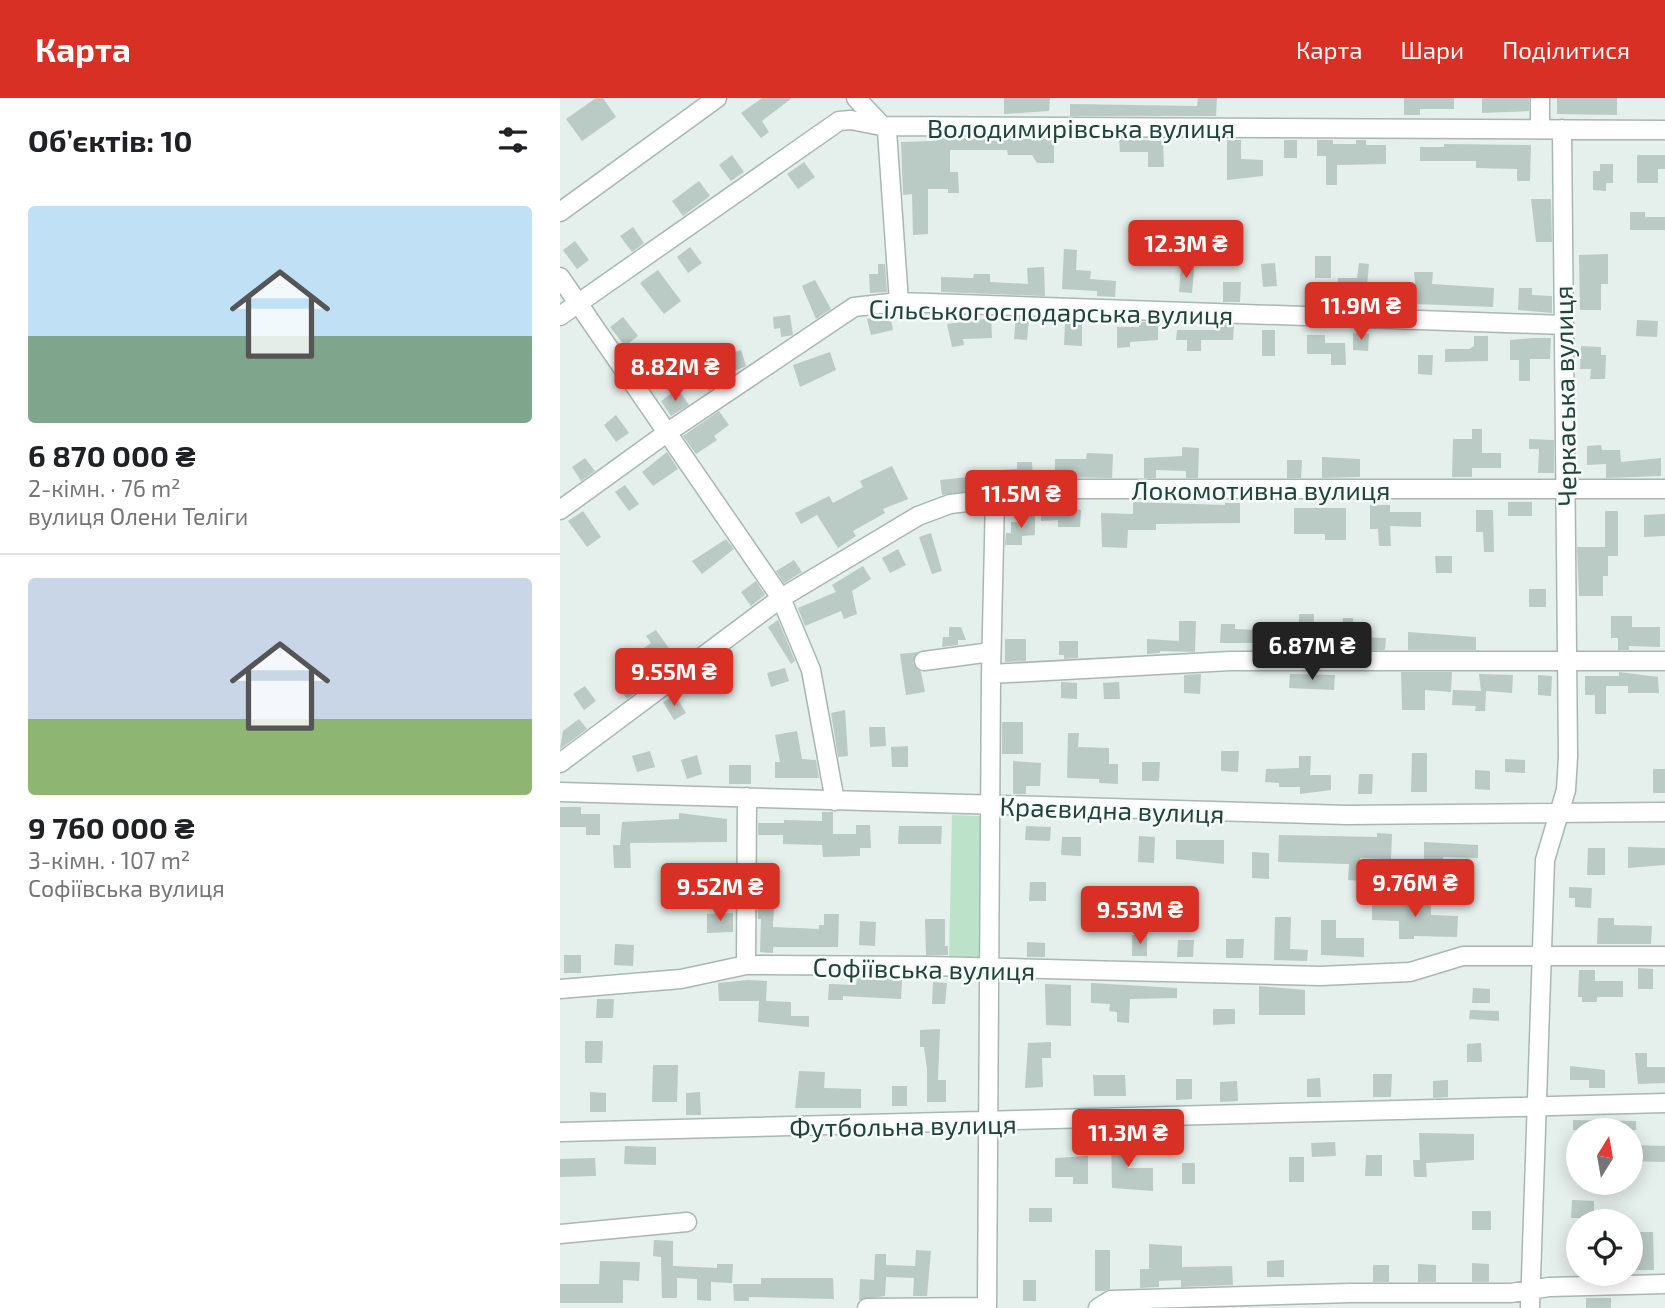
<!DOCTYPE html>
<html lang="uk">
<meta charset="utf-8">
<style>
:root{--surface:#fff;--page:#f2f2f2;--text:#202124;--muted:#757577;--line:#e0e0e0;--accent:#d93025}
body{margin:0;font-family:"Exo 2",sans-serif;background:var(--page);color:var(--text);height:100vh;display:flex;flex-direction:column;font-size:26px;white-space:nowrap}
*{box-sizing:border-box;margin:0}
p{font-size:23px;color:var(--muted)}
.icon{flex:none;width:38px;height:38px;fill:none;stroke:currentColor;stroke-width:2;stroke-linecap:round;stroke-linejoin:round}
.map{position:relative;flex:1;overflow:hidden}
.drawer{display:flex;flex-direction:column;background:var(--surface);width:560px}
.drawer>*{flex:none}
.needle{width:46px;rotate:11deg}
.tools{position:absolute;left:1006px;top:1020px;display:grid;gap:14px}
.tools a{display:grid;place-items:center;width:77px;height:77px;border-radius:50%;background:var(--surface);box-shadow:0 4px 18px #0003;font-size:35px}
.price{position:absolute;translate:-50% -60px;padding:0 16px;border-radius:7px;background:var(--accent);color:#fff;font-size:23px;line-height:46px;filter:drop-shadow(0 2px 4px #0008)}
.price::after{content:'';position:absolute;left:50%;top:42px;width:21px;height:16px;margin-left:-10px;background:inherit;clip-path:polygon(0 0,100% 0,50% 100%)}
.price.on{background:#222;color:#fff}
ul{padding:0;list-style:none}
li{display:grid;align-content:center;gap:14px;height:371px;padding:0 28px}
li+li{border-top:2px solid var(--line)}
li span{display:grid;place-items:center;height:217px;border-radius:7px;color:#555}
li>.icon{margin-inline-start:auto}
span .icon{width:126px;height:126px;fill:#fffc;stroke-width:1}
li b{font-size:30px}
h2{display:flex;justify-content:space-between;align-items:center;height:84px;padding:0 28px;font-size:30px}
header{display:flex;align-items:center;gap:42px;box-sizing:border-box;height:98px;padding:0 35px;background:var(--accent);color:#fff}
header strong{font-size:33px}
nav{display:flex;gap:38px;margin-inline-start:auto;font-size:24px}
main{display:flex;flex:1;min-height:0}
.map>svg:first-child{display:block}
</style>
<header>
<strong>Карта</strong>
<nav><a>Карта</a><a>Шари</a><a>Поділитися</a></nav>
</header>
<main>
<section class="drawer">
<h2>Об’єктів: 10<svg class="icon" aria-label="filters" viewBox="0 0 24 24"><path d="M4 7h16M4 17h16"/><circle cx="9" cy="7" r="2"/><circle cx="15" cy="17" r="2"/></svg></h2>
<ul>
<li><span style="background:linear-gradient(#bfe0f5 60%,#7fa58c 0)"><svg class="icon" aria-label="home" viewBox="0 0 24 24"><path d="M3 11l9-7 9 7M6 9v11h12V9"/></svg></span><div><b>6 870 000 ₴</b><p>2-кімн. · 76 m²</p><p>вулиця Олени Теліги</p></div></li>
<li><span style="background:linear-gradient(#c9d6e8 65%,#8fb573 0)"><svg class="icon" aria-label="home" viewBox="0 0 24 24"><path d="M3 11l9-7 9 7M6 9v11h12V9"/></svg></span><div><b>9 760 000 ₴</b><p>3-кімн. · 107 m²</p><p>Софіївська вулиця</p></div></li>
</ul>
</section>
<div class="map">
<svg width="1105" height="1210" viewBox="0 0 1105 1210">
<rect width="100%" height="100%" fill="#e5efeb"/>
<!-- green -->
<path fill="#bce2c9" d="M392,717L422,718L420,865L389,864Z"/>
<!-- building -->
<path fill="#bacac4" d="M36,0H43L56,19L22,43L6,21Z
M202,0H232L202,23L209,34L201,40L181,15Z
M444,0H490L489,13L444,16Z
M638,0H657L656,18H510V6L637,8Z
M844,0H894V11H860V17H844Z
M922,0H969V13L922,15Z
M997,0H1057V17L997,16Z
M372,40L494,41V65H477L472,57H448L447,52H390V74H398L399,95H388V91H368V136L353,137L352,96L343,97L341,44L372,43Z
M559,41L603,43L604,69H588V54H560Z
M667,42H681V61L703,62V78L667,82Z
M724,42H737V60H724Z
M757,42H773V46H796V42H806V47H826V66L777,67V87H766V58H757Z
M884,46L971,47L970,83H957V71L916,70V63H860V49H884Z
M172,57L184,74L171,83L159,67Z
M1077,57H1105V71H1098V85H1077Z
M244,64L255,79L238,91L227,76Z
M1040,66H1053V85H1046V93L1033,92V73H1040Z
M139,83L150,98L123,118L112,103Z
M971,101H991L992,144H976Z
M1070,114H1085V119H1105V132H1070Z
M73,129L84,145L72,154L60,138Z
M15,143L29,162L17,171L3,152Z
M130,149L142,165L128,175L117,159Z
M504,151L517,152L516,172L531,173L530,181L556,183L555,199L537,198V193L502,191Z
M1048,156V186H1041V212H1020L1019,157Z
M755,158H771V180H755Z
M715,165L717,188L703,189L701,166Z
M799,165L809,166L807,188L834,191L833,209L795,208V192H777L778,180H797Z
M318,166H325L327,194L310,195L309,176H318Z
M484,169L485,198L381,194V179L413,180L414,176H430V184L468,186L467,170Z
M621,169L634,170L632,195L619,194Z
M98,172L121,203L104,216L80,185Z
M854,174H873L872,186L934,190L933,209L857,206Z
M255,182L271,211L256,221L242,188Z
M663,184H681L680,204H663Z
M959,190H972V197L992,198V215L958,212Z
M230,217L233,237L221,239L220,230L214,231L213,219Z
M323,217L324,223L331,222L333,232L311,237L307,221Z
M63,219L78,238L65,248L50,229Z
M456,219L469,220L467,242L454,241Z
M431,220L432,240L403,241L404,247L392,249L387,226Z
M1077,222L1098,223L1097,239L1076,238Z
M579,224H598V242L570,244V249L557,250V229H579Z
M505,225L522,226V248L504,247Z
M658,226L674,227L673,242H641V253H627V242H616L617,232H658Z
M702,232H715V258H702Z
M793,235L809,236L808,253L793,252Z
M747,237H765V245H785L786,267H771V256H747Z
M914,238H928V263L885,264V251H909L914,248Z
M974,240H991L990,261H970V283H959V262H950V242Z
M1021,248L1041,249V257H1046L1045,281H1030L1031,271H1020Z
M181,252L186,268L165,277L168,280L149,293L140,280L169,259L168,256Z
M270,254L276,272L240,289L233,267Z
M858,257H873L872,277L858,276Z
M118,291L129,307L111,318L101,303Z
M159,313L169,327L154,338L157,342L136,356L123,338Z
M56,317L69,335L56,344L44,327Z
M912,331H922V355H941V370H912V379H892L893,341H912Z
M969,341L994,342V375H978L979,351H969Z
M1041,347L1042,352H1060L1061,364L1101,360V378L1046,380V366L1027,367V348Z
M622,349L639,350L638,380H626V373L596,372V380H584V360L622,358Z
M107,354L118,371L93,388L82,374Z
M527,355L553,356L552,380L499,379V374H495V361H526Z
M762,359L800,361V379L762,380Z
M25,360L35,373L21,383L12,369Z
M727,362H742L741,380H727Z
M457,364H472L473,383H441V372L457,371Z
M332,368L348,401L323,411L325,415L293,433L296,438L278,450L257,417L241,426L235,415L269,398L273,405L303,389L300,383Z
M428,377V390L382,397L380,382Z
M65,387L79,406L69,413L55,394Z
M573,404L665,407V405H680V425L596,426V432H568L567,450L542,449L541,415L573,416Z
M948,404H972V418H948Z
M481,407L521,412L520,429H498V422L481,423Z
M810,407H830V414H861V429L830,428L831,448H819L818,431H810Z
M734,410H786V442H765V436H734Z
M916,412H933L934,454H924L923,434H916Z
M23,413L41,439L27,449L8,423Z
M1045,413H1058V458H1048V478H1043V498H1019L1017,449H1045Z
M475,415V437L462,438V447H445L446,435H451V424H463V416Z
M1105,416V438L1084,439V417Z
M371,435L382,473L372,476L359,439Z
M166,441L174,451L142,476L132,463Z
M338,451L346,467L330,475L322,460Z
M875,458H892V475H876Z
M234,462L242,474L224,485L216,473Z
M303,468L311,481L292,493L297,516L284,521L281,513L245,528L238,510L276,494L272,487Z
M196,483L205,497L191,508L181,494Z
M969,491H986V509H969Z
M739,516H754L753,552H738Z
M1051,518H1072V529H1100V549L1069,548V552H1058V540H1051Z
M783,520H793L794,539L826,540L825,552H779Z
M218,522L235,563L231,566L208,529Z
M619,523H636L635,554L600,553V555L587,556V541L619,543Z
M661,526H675V531L698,532V545H660Z
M389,529H401L406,542H398V547L382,549L383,539H389Z
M96,532L118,563L67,601L57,587L73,576L64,564L91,545L86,538Z
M848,534L916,539V552H848Z
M445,541H466V563L445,564Z
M499,543H518V560L504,561V557H499Z
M358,554L353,565L361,574L365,594L346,597L340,556Z
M225,570L229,583L211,589L207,575Z
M841,574H892L891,594L865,592V612H842Z
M1059,574L1098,579L1099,595H1068V588H1046V616H1035V597H1025V578H1059Z
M641,576L640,596L624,595V577Z
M730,576L775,577L774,592L729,590Z
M919,576L953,577L952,595L926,593L925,613H915L916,608L892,607L893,592L921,593Z
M978,577L992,578L991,598L978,597Z
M501,584L517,585V601L501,600Z
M559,584L560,601H544L543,585Z
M25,588L36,603L24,612L13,596Z
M115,597L126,615L114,622L103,604Z
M285,612L288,658L278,659L271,615Z
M19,621L27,631L0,651L3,633Z
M442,624H463V656H442Z
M309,629H325L326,648L310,649Z
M237,633L242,661L256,662L259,680H215V664H220L215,637Z
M508,635H519L518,649L549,650V666H558V686L539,685V681L507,680Z
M348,648V669H332L331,649Z
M90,653L95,669L77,674L72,658Z
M661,653H679L678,674L661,673Z
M852,655H867V694H851Z
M137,657L142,676L127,681L121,662Z
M739,658H751L750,677H771V692L740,696V689H719V685L705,684L706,671L739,670Z
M945,661L965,662V675L945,674Z
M453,663L481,665L480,688H466V696H453Z
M582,664H600L599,683H582Z
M169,667H191V686H169Z
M1093,671H1105V695H1093Z
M915,672L930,673V692L915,691Z
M799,676H813L812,696H798Z
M0,709H21V716H40V737H26V729H0Z
M262,714H273V736H296V727H310L311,750H300V758L263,759L262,747L223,746V737H198V725H224V722L262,723Z
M119,715L167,721V744L70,745L71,770H54L53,747H60L62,724L119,721Z
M339,728H382L381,746H338Z
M466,728L491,729L490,743L465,742Z
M817,735L832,736L831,761L800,760L799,783L788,782L789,766L718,764L719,737L817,739Z
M579,738L595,739L594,765L578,764Z
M502,739H521V758L501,757Z
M616,742H664V766L616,761Z
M864,744L918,747V760L883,759V762H864Z
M1068,749L1105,750V767L1068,770Z
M1028,750H1045V777H1027Z
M692,754L709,755V781L692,780Z
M470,784H486V803H469Z
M1009,789L1032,790L1031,810L1015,809V800H1009Z
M812,802L871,803V817L898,818L897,839L854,838V841H839V823L812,822Z
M198,806L214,807L213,829L259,831V827H264V816H279L278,849H213V855L200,854L201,821H198Z
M173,815V834L147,835V816Z
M715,819H731L730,851L748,852L747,863L714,862Z
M1038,820H1054V827L1092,828L1091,846H1037Z
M365,821H385V848H388V857H366Z
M761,822H776V840H804V859L761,857Z
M300,823L316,824L315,848L299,847Z
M572,837H587V858H572Z
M666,841H684L683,860H666Z
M618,842H634L633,859H617Z
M467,844L485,845V859H467Z
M55,846L74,847L73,868L54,867Z
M4,857H21V875H4Z
M1078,870L1093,871V891H1078Z
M1019,872H1035V883H1063V899H1037V904H1022V899H1018Z
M297,879L342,882L341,901L283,898V902H268L269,886L296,887Z
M188,882L207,883L206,903L231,904V918H249V929L198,924L199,903H159L158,885Z
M373,884L387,885L385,906H372Z
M531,885L617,890V900L570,901L569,925L557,924V914L549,913L550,906L531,905Z
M485,886L511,887V928L486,927Z
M699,888L745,892V917H699Z
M913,890L930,891V905H912Z
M37,901H54L53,920H36Z
M653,911H675V926L653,927Z
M910,912L939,913V923L909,921Z
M380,931L378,982H386V1004H367V971L364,949H360V932Z
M25,943H43L42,965H25Z
M491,944V960H482L483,989L465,990L468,945Z
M921,945L922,964H907V946Z
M1075,955H1087V969H1105V985L1078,986Z
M93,967H118L117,1004H92Z
M1010,968L1045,972V990H1029V982H1010Z
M239,973L265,974L264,990L301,991V1010H235Z
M813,976H832L831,999H813Z
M533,977H565L566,998H534Z
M760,980L761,999H747V981Z
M616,981H632V1001L616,1002Z
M888,982V999L873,1000V983Z
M677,983L678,1003L660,1004V984Z
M332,988H347V1008H332Z
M30,994L46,995V1014H30Z
M140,994L141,1017H126V995Z
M1013,1022L1076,1023V1032H1013Z
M859,1035L914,1036V1062L866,1065L867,1079H854L853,1062H860Z
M551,1037H567L568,1070H593V1093L552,1090Z
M775,1044L776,1058L752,1059L751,1045Z
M1071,1047L1105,1048V1064L1071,1063Z
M65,1048L96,1049V1067L64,1066Z
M806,1057H822V1078H805Z
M528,1058V1086H513V1079H495V1060Z
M729,1059H744V1084H729Z
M35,1060L36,1078L0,1079V1061Z
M622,1065H635V1086H622Z
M1012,1102L1034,1103V1120H1011Z
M469,1110H492V1124H469Z
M912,1113H931V1132H912Z
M1079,1134H1093L1094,1172H1075Z
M94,1142L113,1143V1168L157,1170V1166H173L172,1185L151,1184V1203L137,1202V1181L117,1180V1200H102L101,1159L93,1158Z
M589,1146L622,1148V1169L672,1168L673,1187L621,1189V1182L599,1183V1189L580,1190V1171H589Z
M356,1152L371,1153L367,1198H353L354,1180L326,1179L325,1198L299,1202L300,1181L314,1182L315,1156H326V1167L355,1168Z
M535,1152H550V1191L544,1193H535Z
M724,1162V1179H707V1163Z
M40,1163L80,1164L79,1183L63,1182V1205H0V1186H39Z
M912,1165L929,1166V1184H912Z
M858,1166L876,1167V1184H858Z
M813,1167H829V1184H813Z
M201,1180H273L274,1201L189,1199V1203H174L173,1186H201Z
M463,1182H476V1203H463Z
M1026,1200H1051V1210H1026Z"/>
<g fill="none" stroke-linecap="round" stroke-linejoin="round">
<defs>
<path id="minor" d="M296,0L327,33L339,204
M980,0V31
M0,114L157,0
M0,179L221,500L251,572L275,703
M0,218L279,23L291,22L321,28L1105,32
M0,412L108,334L294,209L339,204L1004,227
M364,563L431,554
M431,576L670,563H1105
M0,665L221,500L358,418L390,406L518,391H1105
M0,694L787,717L1105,714
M186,867L187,699
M0,891L121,881L186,867L371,868L760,878L850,874L903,858H1105
M0,1034L1105,1005
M0,1136L127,1124
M307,1210L427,1209
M427,1210L431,576L435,399
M538,1210L551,1202L791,1195H951L989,1189L1105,1186
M970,1210L985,762L1006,692L1008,659L1002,31"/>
</defs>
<!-- minor casing -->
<use href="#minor" stroke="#a7b8b3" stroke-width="21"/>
<!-- minor -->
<use href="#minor" stroke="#fff" stroke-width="18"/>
</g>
<g text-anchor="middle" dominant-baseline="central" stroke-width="5" stroke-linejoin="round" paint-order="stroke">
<!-- street labels -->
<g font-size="26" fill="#22433c" stroke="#f6fbf9">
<text x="521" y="29">Володимирівська вулиця</text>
<text transform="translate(491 213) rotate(1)">Сільськогосподарська вулиця</text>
<text transform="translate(1004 298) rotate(-91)">Черкаська вулиця</text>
<text x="701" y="391">Локомотивна вулиця</text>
<text transform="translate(552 711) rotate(2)">Краєвидна вулиця</text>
<text transform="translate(364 870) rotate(1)">Софіївська вулиця</text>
<text transform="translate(343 1027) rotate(-1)">Футбольна вулиця</text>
</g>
</g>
</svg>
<div class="tools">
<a><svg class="needle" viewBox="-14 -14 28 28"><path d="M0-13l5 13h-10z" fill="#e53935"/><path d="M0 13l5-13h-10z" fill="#757577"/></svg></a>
<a><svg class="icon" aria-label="locate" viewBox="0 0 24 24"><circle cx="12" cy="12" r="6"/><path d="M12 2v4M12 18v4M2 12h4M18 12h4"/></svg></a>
</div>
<b class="price" style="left:626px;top:182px">12.3M ₴</b>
<b class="price" style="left:801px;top:244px">11.9M ₴</b>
<b class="price" style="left:115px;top:305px">8.82M ₴</b>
<b class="price" style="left:461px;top:432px">11.5M ₴</b>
<b class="price on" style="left:752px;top:584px">6.87M ₴</b>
<b class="price" style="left:114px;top:610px">9.55M ₴</b>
<b class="price" style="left:855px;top:821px">9.76M ₴</b>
<b class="price" style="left:160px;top:825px">9.52M ₴</b>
<b class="price" style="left:580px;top:848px">9.53M ₴</b>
<b class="price" style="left:568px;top:1071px">11.3M ₴</b>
</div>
</main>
